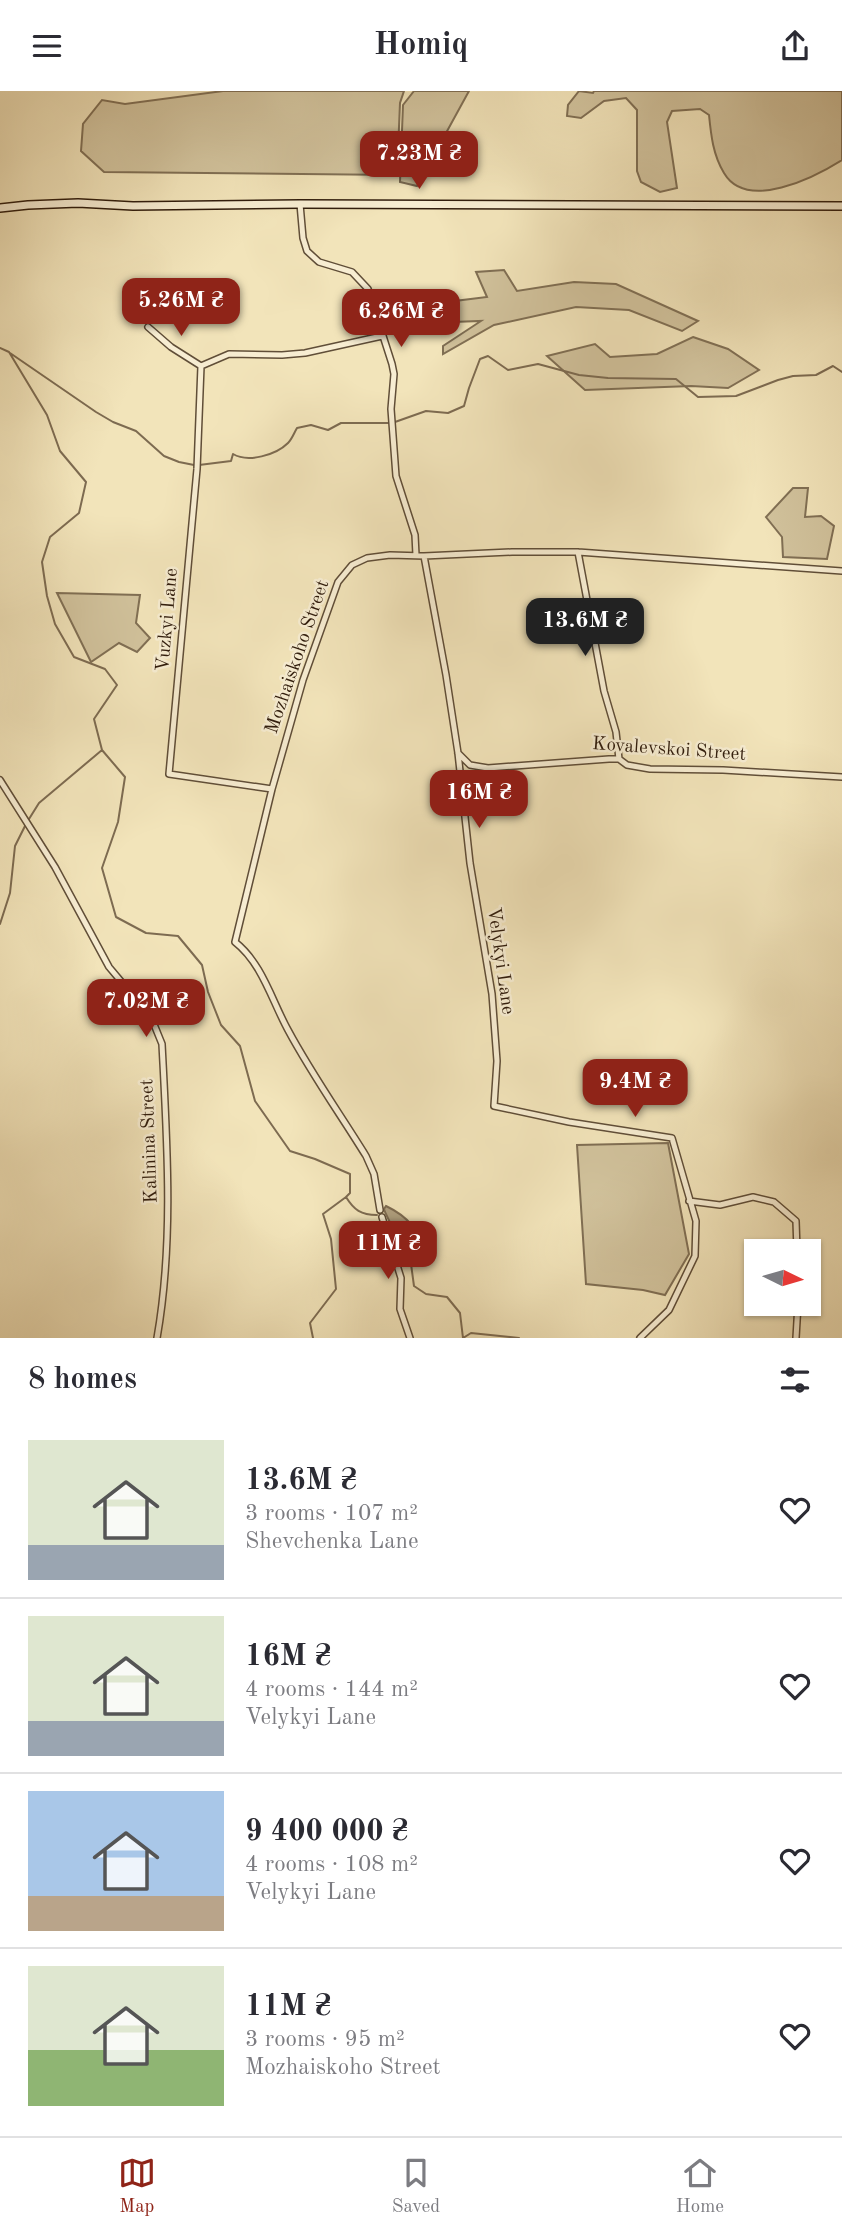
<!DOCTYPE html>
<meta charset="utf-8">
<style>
:root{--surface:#fff;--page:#f7f7f7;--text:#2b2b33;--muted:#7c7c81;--line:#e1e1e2;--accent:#8f2418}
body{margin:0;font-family:"Old Standard TT",serif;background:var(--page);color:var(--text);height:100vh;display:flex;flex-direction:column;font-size:26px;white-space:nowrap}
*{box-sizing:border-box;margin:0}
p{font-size:23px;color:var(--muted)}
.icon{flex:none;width:38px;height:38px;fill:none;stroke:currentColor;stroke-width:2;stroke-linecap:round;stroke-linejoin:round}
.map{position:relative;height:1247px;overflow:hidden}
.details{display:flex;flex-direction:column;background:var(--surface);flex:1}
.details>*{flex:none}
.needle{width:46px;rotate:95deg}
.buttons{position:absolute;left:744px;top:1148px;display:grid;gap:14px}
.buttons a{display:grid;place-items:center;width:77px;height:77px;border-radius:0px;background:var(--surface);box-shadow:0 2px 5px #0004;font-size:35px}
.price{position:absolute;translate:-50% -60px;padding:0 16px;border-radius:14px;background:var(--accent);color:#fff;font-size:23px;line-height:46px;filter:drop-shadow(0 2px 4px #0008)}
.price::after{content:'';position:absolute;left:50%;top:42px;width:21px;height:16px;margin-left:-10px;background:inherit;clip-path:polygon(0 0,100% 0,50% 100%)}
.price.current{background:#222;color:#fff}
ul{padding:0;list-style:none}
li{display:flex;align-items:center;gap:21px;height:175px;padding:0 28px}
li+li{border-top:2px solid var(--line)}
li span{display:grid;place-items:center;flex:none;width:196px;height:140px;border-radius:0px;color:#555}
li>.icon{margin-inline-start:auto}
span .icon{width:84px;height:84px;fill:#fffc;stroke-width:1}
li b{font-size:30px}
h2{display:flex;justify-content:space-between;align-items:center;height:84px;padding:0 28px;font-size:30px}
header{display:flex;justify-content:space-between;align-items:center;height:91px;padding:0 28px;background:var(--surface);font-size:32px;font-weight:700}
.menu{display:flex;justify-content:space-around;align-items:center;height:98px;border-top:2px solid var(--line);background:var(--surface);font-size:19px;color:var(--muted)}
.menu a{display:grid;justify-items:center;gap:4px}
.menu .current{color:var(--accent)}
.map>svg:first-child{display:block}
</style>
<header><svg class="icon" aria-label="menu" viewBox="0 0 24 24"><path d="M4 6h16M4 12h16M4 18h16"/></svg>Homiq<svg class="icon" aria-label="share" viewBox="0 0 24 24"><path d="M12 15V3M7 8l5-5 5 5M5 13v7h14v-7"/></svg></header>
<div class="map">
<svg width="842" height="1247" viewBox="0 0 842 1247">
<rect width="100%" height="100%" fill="#f2e4ba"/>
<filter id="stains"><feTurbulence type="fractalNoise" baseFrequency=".00286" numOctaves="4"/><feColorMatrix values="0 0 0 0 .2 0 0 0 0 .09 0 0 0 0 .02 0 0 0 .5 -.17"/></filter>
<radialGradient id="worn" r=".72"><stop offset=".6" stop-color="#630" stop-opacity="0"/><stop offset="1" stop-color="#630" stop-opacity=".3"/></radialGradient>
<!-- green -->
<path fill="#d1c29c" stroke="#806f54" stroke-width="2" d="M223,0H404L400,12L397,84L104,81L81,60L83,33L102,9L125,13Z
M414,0H469L417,95L400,91L403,14Z
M579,0L593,2L594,0H842V69C815,86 747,121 724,82C713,64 711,44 709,24L700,18L672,20L667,31L677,97L660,101L641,91L637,80V19L626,7L604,10L581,27L567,25L568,14Z
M504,179L517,200L574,191L616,193L698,230L682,240L629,219L576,216L494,234L443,263V255L481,230L453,231L455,210L487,206L476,181Z
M693,246L728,258L759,279L728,297L691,295L585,299L547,265L595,253L610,266L657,263Z
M793,397H808L805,426L821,425L834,435L827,468L783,466L782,446L766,426Z
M57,502L140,504L136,532L150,547L137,561L119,552L91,571Z
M668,1052L689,1163L665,1204L643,1199L586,1193L577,1054Z"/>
<!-- water -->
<path fill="#b0a07f" stroke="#7d6b51" stroke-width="2" d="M386,1115C409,1126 418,1139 426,1162L418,1172L401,1174L402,1157L385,1121L384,1118Z"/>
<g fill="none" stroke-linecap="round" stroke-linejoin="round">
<!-- shore -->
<path stroke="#705e46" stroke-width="2" d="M402,1135L408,1137L418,1160L414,1165L409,1163V1153L400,1139Z"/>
<!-- stream -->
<path stroke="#7d6b51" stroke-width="2" d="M0,257L9,261L47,324L60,360L86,391L79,422L50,446L42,471L47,505L55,533L74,566L105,578L117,594L94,628L102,659L125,686L118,731L102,777L116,826L146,842L178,845L202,874L208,901L221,934L240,955L255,1010L290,1060L315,1068L350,1083V1102L346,1106C354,1119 361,1124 377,1124
M10,262L96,321L113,331L136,340L164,365L179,371L194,374
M395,331L426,320L448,322L464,315L469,297L480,268L488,265L508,279L538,273L579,284L608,287L676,288L698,306L736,305L778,289L793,285L816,284L833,275L842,281
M199,374L231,370L233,363C248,372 276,364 288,352C292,348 294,342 297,337L311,334L328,339L341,332H389
M29,728L39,712L102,659
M0,833L10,802L15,755L26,733
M411,1173L414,1195L426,1203L447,1206L460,1222L463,1247
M313,1247L310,1232L336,1198L331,1148L323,1123L346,1106
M463,1247L471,1242L519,1247"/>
<defs>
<path id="minor" d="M300,113L303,147L307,160L319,171L352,181L368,198L392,273L394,283L391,318L396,385L415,444L416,464
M148,236L171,256L201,275
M578,461L604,600L616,641L619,668
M424,465L446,584L458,662L470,772L492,903L497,970L494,1015L569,1031L672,1047L696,1130L695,1165L669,1219L640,1247
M458,662L470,674L488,677L609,668H619L627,674L650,678L723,679L842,686
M0,689L55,776L109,876L151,926L162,953C167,1050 174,1150 157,1247
M272,698L169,683L197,378L201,275L229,263L282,264L305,262L382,245
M689,1110L720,1114L753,1106L774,1111L796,1130L797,1160
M380,1119L374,1083L366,1065C340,1023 311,982 288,939C272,910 262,872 235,851L272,698L303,589L338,491L352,474L367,467L390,464L424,465L512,461H578L842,480
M382,1126L401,1187L400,1218L410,1247
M796,1247L798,1213"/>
<path id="secondary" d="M0,117L28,114L78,112L133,115L300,113L842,115"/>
</defs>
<!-- minor casing -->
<use href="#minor" stroke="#604e38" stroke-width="8"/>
<!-- secondary casing -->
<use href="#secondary" stroke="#301c0c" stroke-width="10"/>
<!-- minor -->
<use href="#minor" stroke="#f7edd2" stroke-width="5"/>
<!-- secondary -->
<use href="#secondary" stroke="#f7edd2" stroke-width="7"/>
</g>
<g text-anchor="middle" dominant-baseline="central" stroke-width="5" stroke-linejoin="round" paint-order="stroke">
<!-- street labels -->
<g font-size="19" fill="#301c0c" stroke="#f7edd2">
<text transform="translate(168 529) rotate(-85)">Vuzkyi Lane</text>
<text transform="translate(298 566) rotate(-71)">Mozhaiskoho Street</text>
<text transform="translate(669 659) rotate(4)">Kovalevskoi Street</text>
<text transform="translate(500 870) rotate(82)">Velykyi Lane</text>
<text transform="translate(150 1050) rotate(-92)">Kalinina Street</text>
</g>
</g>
<rect width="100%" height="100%" filter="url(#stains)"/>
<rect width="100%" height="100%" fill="url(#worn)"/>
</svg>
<div class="buttons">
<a><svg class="needle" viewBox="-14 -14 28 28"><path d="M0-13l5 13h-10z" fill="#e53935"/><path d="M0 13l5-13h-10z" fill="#7c7c81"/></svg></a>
</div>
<b class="price" style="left:419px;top:100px">7.23M ₴</b>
<b class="price" style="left:181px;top:247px">5.26M ₴</b>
<b class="price" style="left:401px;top:258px">6.26M ₴</b>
<b class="price current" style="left:585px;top:567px">13.6M ₴</b>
<b class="price" style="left:479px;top:739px">16M ₴</b>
<b class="price" style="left:146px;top:948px">7.02M ₴</b>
<b class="price" style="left:635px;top:1028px">9.4M ₴</b>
<b class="price" style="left:388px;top:1190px">11M ₴</b>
</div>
<section class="details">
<h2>8 homes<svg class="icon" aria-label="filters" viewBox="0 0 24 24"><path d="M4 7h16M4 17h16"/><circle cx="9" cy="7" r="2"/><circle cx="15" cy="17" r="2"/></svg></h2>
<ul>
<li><span style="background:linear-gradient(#dfe7d0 75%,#9aa5b1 0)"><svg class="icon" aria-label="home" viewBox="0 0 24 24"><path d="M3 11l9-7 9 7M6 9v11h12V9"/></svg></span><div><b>13.6M ₴</b><p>3 rooms · 107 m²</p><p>Shevchenka Lane</p></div><svg class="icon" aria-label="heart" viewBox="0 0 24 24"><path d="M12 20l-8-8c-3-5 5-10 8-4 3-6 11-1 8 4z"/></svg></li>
<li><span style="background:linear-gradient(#dfe7d0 75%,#9aa5b1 0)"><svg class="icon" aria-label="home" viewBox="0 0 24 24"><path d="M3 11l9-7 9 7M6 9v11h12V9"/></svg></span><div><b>16M ₴</b><p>4 rooms · 144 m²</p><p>Velykyi Lane</p></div><svg class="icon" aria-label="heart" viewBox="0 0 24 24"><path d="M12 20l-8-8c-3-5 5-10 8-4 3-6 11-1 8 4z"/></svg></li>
<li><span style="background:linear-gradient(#a9c7e8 75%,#b9a48a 0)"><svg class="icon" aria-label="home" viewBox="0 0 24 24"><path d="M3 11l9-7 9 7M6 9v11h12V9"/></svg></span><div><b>9 400 000 ₴</b><p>4 rooms · 108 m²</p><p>Velykyi Lane</p></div><svg class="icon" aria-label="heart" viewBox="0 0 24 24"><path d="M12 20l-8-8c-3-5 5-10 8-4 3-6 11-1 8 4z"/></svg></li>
<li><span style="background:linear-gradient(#dfe7d0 60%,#8fb573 0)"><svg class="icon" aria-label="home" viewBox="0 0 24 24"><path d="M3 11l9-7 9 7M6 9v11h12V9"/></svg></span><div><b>11M ₴</b><p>3 rooms · 95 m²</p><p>Mozhaiskoho Street</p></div><svg class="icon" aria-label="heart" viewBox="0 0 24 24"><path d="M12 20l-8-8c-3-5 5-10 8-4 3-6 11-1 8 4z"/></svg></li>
</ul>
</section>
<nav class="menu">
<a class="current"><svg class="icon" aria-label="map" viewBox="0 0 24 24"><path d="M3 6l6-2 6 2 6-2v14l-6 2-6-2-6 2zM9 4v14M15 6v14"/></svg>Map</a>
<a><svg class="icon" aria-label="saved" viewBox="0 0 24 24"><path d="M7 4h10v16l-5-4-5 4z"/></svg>Saved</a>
<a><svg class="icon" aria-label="home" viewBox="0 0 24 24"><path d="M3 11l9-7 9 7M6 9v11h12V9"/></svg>Home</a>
</nav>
